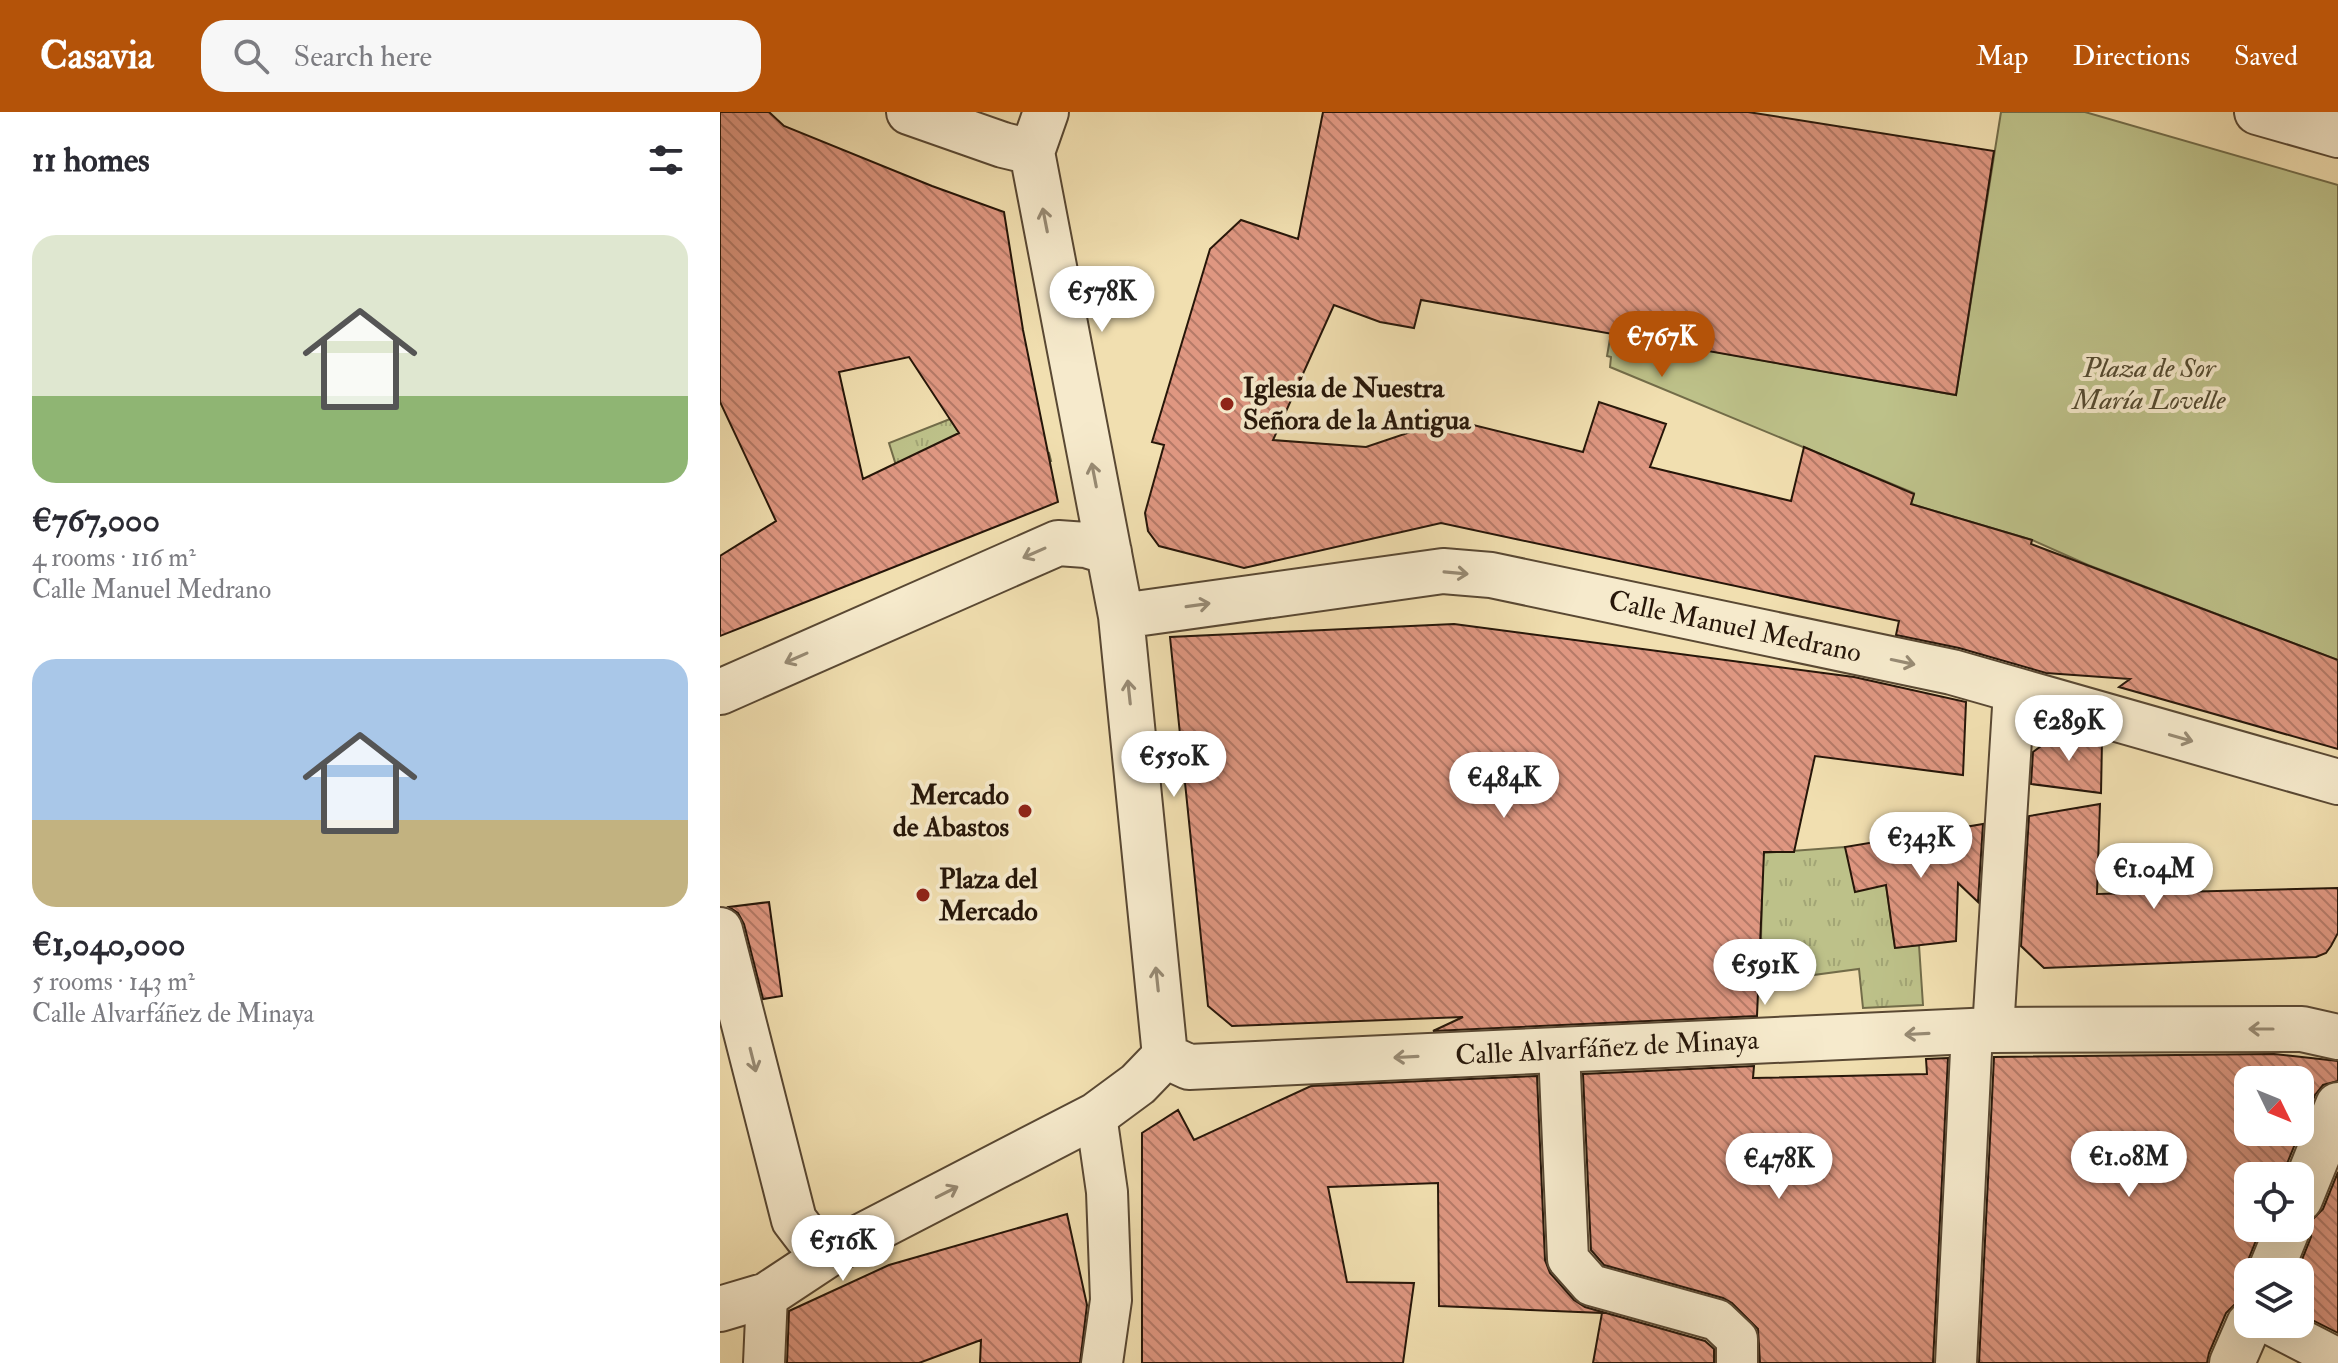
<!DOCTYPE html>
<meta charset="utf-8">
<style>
:root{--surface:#fff;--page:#f7f7f7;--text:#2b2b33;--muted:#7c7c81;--accent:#b45309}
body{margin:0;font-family:"IM FELL Double Pica",serif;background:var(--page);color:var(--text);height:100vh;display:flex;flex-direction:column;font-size:30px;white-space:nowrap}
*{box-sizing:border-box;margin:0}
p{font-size:26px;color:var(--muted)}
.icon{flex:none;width:44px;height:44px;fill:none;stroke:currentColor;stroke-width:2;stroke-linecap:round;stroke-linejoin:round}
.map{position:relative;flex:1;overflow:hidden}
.panel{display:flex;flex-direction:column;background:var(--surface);width:720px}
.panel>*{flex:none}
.needle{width:52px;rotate:133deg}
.buttons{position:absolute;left:1514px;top:954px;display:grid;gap:16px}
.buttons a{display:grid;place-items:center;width:80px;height:80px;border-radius:16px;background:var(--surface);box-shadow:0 8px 32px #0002;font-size:40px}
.price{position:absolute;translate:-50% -68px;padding:0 18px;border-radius:28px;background:#fff;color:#222;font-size:26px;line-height:52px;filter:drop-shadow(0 2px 4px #0008)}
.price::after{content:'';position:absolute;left:50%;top:48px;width:24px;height:18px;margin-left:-12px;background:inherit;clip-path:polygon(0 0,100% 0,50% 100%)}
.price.on{background:var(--accent);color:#fff}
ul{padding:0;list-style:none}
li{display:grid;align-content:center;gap:16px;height:424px;padding:0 32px}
li span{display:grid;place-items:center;height:248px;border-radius:24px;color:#555}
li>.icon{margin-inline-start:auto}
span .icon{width:144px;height:144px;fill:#fffc;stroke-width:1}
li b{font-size:34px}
h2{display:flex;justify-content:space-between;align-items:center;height:96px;padding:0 32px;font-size:34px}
header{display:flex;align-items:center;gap:48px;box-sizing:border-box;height:112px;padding:0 40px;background:var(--accent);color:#fff}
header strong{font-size:38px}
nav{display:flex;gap:44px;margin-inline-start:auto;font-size:28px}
.search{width:560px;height:72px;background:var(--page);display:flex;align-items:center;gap:20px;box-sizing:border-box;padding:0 28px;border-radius:24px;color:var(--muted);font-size:30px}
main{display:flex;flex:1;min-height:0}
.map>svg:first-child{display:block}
</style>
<header>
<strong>Casavia</strong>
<div class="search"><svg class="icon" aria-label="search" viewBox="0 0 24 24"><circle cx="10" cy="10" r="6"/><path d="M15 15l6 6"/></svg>Search here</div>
<nav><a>Map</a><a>Directions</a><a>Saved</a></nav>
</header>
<main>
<section class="panel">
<h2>11 homes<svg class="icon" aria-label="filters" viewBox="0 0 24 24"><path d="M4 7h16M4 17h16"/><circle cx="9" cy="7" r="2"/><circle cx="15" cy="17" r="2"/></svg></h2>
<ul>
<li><span style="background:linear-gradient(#dfe7d0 65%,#8fb573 0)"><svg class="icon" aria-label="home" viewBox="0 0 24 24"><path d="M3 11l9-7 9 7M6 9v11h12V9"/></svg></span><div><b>€767,000</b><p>4 rooms · 116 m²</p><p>Calle Manuel Medrano</p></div></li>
<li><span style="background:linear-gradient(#a9c7e8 65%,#c2b280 0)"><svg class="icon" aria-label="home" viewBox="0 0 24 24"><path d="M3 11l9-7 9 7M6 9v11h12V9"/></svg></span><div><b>€1,040,000</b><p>5 rooms · 143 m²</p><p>Calle Alvarfáñez de Minaya</p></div></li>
</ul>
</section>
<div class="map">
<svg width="1618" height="1251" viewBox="0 0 1618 1251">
<defs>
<pattern id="grass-tufts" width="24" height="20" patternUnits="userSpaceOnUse" patternTransform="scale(2)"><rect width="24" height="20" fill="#bdc189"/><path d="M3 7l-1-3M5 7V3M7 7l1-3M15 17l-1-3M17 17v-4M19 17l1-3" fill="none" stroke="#a2a575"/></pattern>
<pattern id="building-back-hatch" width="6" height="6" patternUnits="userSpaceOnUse" patternTransform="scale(2)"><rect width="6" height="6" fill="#df9781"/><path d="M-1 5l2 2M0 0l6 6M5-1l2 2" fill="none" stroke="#b57a68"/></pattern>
</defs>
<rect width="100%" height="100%" fill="#f1dfb0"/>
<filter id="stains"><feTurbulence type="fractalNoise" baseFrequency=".0025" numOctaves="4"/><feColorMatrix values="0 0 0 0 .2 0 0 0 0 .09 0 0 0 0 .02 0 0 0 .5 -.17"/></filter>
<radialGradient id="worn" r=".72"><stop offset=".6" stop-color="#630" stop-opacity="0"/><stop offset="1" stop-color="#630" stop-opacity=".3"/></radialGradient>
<!-- grass -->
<path fill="url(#grass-tufts)" stroke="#726c49" stroke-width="2" d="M230,307L242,325L251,361L329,341L331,349L186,385L169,331Z
M1125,735L1166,773L1175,836L1199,833L1203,893L1143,896L1139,857L1040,870L1043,741Z"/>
<!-- park -->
<path fill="#bdc189" stroke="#726c49" stroke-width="2" d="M1281,0H1365L1618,73V548L1368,453L1312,428L1191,392L1194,381L890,255L891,245L887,244L891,221L1236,283Z"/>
<!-- building -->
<path fill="url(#building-back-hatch)" stroke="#261609" stroke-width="2" fill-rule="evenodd" d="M0,0H49L64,14L212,74L284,100L303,218L338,390L0,524V444L56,409L0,290ZM189,245L239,321L143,367L119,260Z
M603,0H1028L1274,39L1236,283L701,188L694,216L660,210L614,193L553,328L646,335L729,307L863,340L879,290L946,312L930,355L1071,389L1084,335L1194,382L1191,392L1312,428L1311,432L1618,548V637L1399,575L1410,567L1326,561L1239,536L1176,523L1179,509L721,411L524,456L439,434L428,419L425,401L444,333L432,330L490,137L521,108L578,127Z
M734,512L1134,565L1246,590L1243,663L1095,644L1074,740H1044L1037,904L713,919L743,905L512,914L488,894L450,525Z
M1343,618L1382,629L1381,681L1311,672L1313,640Z
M1380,692L1377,782L1618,776V821L1611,834L1606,841L1596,845L1324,856L1301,834L1309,704Z
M1263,712L1258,790L1238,771L1236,829L1175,836L1166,773L1135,780L1125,735Z
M49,790L62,884L43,887L24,812L18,801L9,795Z
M1554,942L1618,949V969L1603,973L1595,983L1562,1064H1528V1116H1541L1527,1151L1528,1187L1515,1192L1506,1201L1489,1241L1487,1251H1259L1274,945ZM1528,968H1580V1020H1528Z
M1228,946L1213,1251H1040L1038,1217L1012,1191L1003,1186L884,1153L871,1138L863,962L1034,954L1033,966L1207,962L1206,947Z
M817,964L825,1148L830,1161L854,1188L865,1195L985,1229L994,1237V1251H873L882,1201L719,1194L718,1071L608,1075L627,1170L694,1171L683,1251H422V1021L458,998L474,1028L591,974Z
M1618,1060V1221L1580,1202V1160H1577L1591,1125V1109L1603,1097Z
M347,1102L367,1193L360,1251H260L261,1228L199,1251H67L69,1199L169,1153Z"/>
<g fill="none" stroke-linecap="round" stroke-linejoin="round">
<defs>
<path id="pedestrian" d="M1273,918L1294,579
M839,938L848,1147L871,1173L997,1208L1017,1227V1251
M376,1003L387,1080L391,1188L382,1251
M1550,1212L1618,1247
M44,1251L47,1183
M1236,1251L1252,919"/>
<path id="minor" d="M189,0L283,33L312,40
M326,0L312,40L401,504L445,944
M1537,0L1618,23
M401,504L723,459L771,463L1232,560L1618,670
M0,580L338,431L366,433L389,440
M0,818L74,1108L87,1125L115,1138L376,1003L418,972L445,944
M445,944L469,955L1273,918L1582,917L1618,925
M1580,1087L1618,993
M1550,1160L1568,1116
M0,1197L47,1183L115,1138
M1512,1251L1529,1212"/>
</defs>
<!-- pedestrian casing -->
<use href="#pedestrian" stroke="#594833" stroke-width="44"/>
<!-- minor casing -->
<use href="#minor" stroke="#594833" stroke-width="48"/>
<!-- pedestrian -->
<use href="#pedestrian" stroke="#f6eacc" stroke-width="40"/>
<!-- minor -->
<use href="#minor" stroke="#f6eacc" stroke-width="44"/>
</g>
<!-- one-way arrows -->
<defs><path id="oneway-shaft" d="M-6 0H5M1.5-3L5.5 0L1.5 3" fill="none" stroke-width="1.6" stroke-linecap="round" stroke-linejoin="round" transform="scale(2)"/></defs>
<g stroke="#988b74">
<use href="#oneway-shaft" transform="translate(325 108) rotate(-101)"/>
<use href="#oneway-shaft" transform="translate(374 363) rotate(-101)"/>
<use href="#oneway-shaft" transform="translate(314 441) rotate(156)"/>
<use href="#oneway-shaft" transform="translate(736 461) rotate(5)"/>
<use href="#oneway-shaft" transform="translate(478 493) rotate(-8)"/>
<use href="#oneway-shaft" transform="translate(76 546) rotate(156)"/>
<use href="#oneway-shaft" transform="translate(1183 550) rotate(12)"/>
<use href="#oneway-shaft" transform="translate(409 580) rotate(-96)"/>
<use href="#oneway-shaft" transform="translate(1461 626) rotate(16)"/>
<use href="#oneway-shaft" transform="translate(437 867) rotate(-96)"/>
<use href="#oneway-shaft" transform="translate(1541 917) rotate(180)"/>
<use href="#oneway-shaft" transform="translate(1197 922) rotate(177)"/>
<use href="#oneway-shaft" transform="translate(686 945) rotate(177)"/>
<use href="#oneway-shaft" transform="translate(33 948) rotate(76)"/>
<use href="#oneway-shaft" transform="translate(227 1080) rotate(-27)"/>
</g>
<!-- markers -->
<g fill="#8f2418" stroke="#f6eacc" stroke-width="3">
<circle cx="507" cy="292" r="8"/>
<circle cx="305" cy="699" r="8"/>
<circle cx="203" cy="783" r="8"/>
</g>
<g text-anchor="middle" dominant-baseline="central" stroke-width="8" stroke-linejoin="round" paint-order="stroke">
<!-- park labels -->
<g font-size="28" font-style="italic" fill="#53492f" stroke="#f6eacc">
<text x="1429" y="256">Plaza de Sor<tspan x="1429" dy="32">María Lovelle</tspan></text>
</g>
<!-- poi labels -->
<g font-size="28" font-weight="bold" fill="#261609" stroke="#f6eacc" text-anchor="start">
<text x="523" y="276">Iglesia de Nuestra<tspan x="523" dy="32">Señora de la Antigua</tspan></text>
<text x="289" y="683" text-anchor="end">Mercado<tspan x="289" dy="32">de Abastos</tspan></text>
<text x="219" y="767">Plaza del<tspan x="219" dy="32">Mercado</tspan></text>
</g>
<!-- street labels -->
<g font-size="28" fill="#261609" stroke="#f6eacc">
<text transform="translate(1015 515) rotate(12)">Calle Manuel Medrano</text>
<text transform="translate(887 936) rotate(-3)">Calle Alvarfáñez de Minaya</text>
</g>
</g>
<rect width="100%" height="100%" filter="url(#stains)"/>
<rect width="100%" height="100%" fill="url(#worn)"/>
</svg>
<div class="buttons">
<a><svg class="needle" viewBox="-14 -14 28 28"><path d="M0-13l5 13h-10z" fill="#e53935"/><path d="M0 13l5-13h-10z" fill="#7c7c81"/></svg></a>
<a><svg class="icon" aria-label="locate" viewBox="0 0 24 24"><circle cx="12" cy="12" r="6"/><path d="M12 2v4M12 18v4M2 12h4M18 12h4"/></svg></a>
<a><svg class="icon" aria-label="layers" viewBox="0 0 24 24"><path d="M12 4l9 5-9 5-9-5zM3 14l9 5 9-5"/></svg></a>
</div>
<b class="price" style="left:382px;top:222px">€578K</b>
<b class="price on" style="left:942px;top:267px">€767K</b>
<b class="price" style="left:1349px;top:651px">€289K</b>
<b class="price" style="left:454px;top:687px">€550K</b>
<b class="price" style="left:784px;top:708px">€484K</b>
<b class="price" style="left:1201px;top:768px">€343K</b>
<b class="price" style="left:1434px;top:799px">€1.04M</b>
<b class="price" style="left:1045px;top:895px">€591K</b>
<b class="price" style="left:1409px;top:1087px">€1.08M</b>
<b class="price" style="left:1059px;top:1089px">€478K</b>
<b class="price" style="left:123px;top:1171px">€516K</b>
</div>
</main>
